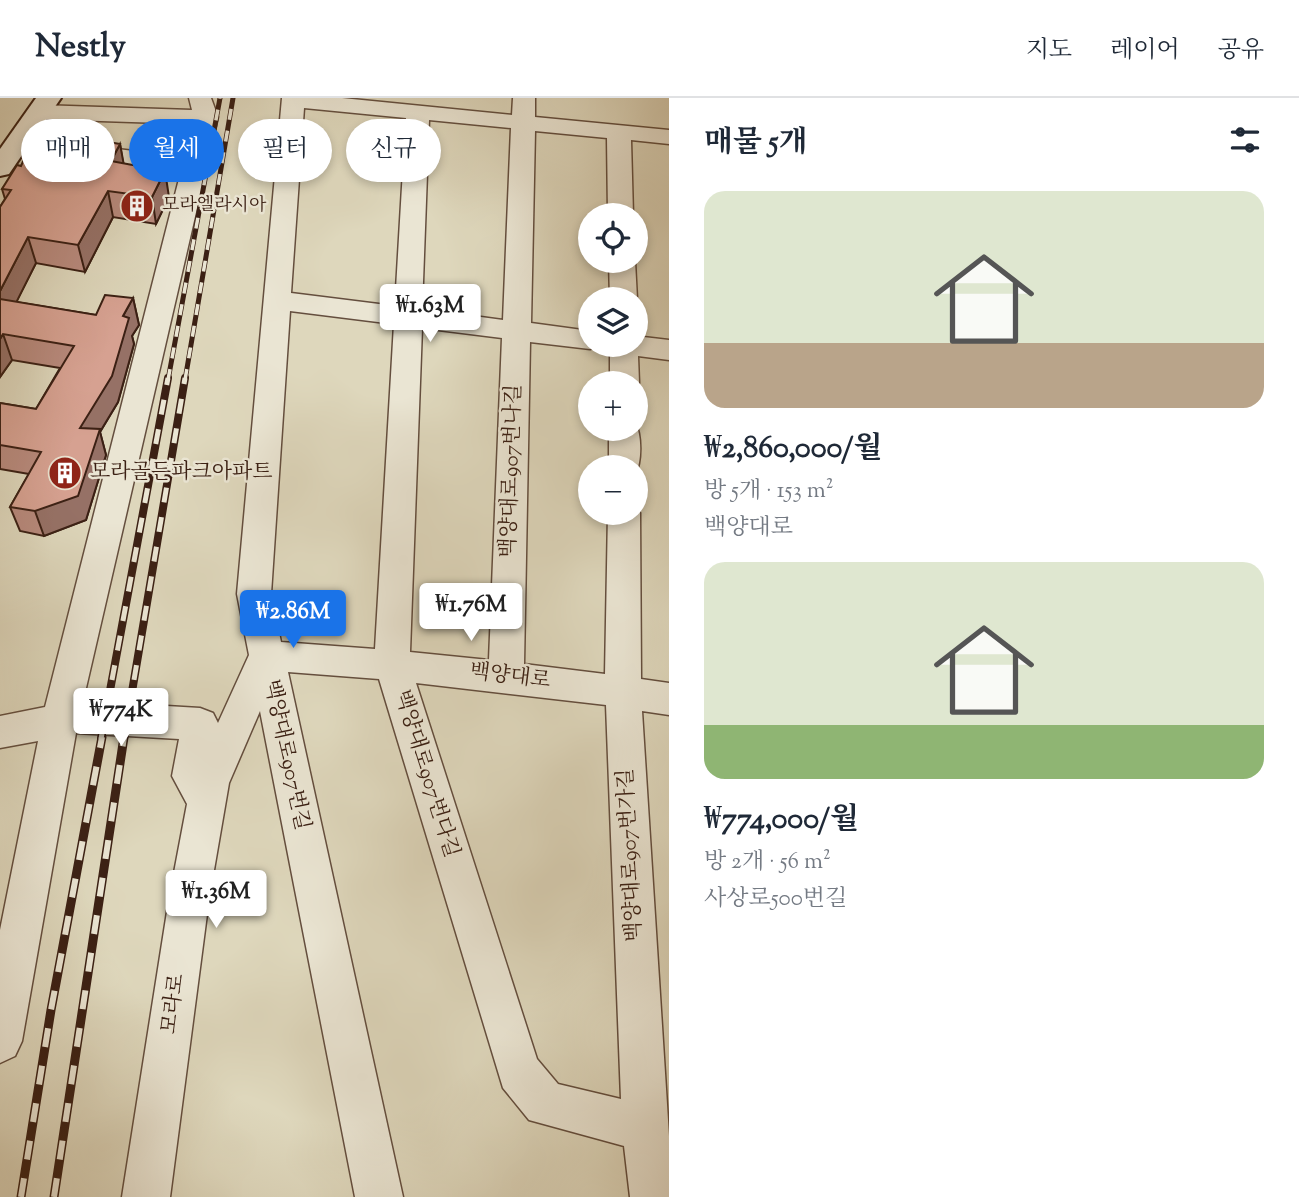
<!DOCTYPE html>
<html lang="ko">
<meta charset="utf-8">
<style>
:root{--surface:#fff;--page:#f6f6f7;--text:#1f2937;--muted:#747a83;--line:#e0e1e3;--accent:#1a73e8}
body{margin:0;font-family:"Sorts Mill Goudy","Noto Serif KR",serif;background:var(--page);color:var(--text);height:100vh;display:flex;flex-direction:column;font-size:26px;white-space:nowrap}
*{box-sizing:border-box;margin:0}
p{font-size:23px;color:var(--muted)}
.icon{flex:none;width:38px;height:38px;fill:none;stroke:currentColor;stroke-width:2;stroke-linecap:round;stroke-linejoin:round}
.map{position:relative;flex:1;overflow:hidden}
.side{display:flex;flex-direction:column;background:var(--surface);width:630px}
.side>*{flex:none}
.guide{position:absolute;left:21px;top:21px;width:542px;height:63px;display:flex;gap:14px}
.fabs{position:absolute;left:578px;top:105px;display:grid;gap:14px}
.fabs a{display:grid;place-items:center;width:70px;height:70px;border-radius:50%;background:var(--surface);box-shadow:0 4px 10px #0003;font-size:35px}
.price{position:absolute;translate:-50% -60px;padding:0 16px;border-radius:7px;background:#fff;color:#222;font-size:23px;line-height:46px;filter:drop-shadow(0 2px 4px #0008)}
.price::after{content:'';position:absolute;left:50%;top:42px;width:21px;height:16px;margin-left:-10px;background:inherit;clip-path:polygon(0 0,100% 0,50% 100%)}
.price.active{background:var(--accent);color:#fff}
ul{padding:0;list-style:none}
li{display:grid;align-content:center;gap:14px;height:371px;padding:0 35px}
li span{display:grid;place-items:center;height:217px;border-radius:21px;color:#555}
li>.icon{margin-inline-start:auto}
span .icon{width:126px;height:126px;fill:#fffc;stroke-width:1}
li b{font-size:30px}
h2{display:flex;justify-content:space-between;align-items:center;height:84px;padding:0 35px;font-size:30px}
.chip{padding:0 24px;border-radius:32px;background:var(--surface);box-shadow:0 4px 10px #0003;font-size:24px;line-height:63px}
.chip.active{background:var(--accent);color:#fff}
header{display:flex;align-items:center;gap:42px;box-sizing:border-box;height:98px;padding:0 35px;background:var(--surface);border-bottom:2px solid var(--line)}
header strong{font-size:33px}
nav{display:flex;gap:38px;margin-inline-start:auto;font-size:24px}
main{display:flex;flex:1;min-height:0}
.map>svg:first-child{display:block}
</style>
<header>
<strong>Nestly</strong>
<nav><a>지도</a><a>레이어</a><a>공유</a></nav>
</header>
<main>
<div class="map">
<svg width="669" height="1099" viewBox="0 0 669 1099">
<rect width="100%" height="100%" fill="#ded7bc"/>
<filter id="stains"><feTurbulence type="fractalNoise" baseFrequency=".00286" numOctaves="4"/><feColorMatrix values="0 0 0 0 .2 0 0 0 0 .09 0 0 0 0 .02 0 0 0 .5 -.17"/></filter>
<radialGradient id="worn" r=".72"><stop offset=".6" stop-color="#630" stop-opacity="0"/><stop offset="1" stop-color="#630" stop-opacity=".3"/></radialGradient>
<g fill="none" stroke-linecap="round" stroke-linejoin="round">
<defs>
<path id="minor" d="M189,0H211L218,19L83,603L200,610L213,615L218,625L249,557L237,496L282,0H342L512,17L513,0H535V19L669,32V46L631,42L633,117H608L607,40L535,33L531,225L590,233V247H601L590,251L530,244L524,566L605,576L608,415H635V406L640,415L641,581L669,585V617L642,613L669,1038V1099H630L624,1048L529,1022L503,990L379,581L288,574L403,1099H355L260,613L229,685L209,801L170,1099H122L169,801L187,706L172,678L179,641L76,635L22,943L15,958L0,965V832L38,643L0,650V618L45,609L181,73L17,53L9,51L5,46L9,41L17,39L184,59L193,26L39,21L28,14L39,7L192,12ZM304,10L406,20L395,208L291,195ZM429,22L511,30L503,222L422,211ZM290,213L394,226L375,551L281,544L271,496ZM422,230L502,240L489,562L410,554ZM416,585L606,607L621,1001L558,986L537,961Z
M609,163H635L637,201L635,203L610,201Z
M635,238L669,242V262L638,258L639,285L635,291V285H610V247H635Z
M635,324C642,337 642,364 635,377V369H609V331H635Z"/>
<path id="secondary" d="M36,0H61L9,76L0,78V51Z"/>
</defs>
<!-- minor casing -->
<use href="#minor" stroke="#644e3e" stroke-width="3"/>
<!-- secondary casing -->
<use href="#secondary" stroke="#3b2014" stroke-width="4"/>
<!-- minor -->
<use href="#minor" fill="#eae5d3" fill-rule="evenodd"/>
<!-- secondary -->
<use href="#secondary" fill="#eae5d3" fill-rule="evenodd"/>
<defs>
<path id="rail-far2" d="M168,282L220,0
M185,282L233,0"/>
<path id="rail-far1" d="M101,641L168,280
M124,641L185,280"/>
<path id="rail" d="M21,1099L51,912L102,639
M54,1099L124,639"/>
</defs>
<!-- rail-far2 casing -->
<use href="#rail-far2" stroke="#3b2014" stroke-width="5"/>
<!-- rail-far1 casing -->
<use href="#rail-far1" stroke="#3b2014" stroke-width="8"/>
<!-- rail casing -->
<use href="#rail" stroke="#3b2014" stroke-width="9"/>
<!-- rail-far2 -->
<use href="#rail-far2" stroke="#eae5d3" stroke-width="3.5" stroke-dasharray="11" stroke-linecap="butt"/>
<!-- rail-far1 -->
<use href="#rail-far1" stroke="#eae5d3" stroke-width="5" stroke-dasharray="15" stroke-linecap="butt"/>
<!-- rail -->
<use href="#rail" stroke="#eae5d3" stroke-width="6" stroke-dasharray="19" stroke-linecap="butt"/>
</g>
<!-- wall -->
<path fill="#b88a7d" stroke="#3b2014" stroke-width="2" d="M120,46L123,65L169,99L156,126L113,119L85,174L36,165L16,204L96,217L133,200L139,227L132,238L134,246L118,304L100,334L106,357L86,422L44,438L20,433L10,409L29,376L0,371V305L36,311L60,270L12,262L0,279V109L5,101L2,91L21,68L46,50Z"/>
<!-- shaded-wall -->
<path fill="#967166" stroke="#3b2014" stroke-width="2" d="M120,46L125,73L111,63Z
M165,73L169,99L156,126L152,99Z
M108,93L113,119L85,174L78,147Z
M28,139L36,165L5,227L0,212V193Z
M133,200L139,227L132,238L134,246L118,304L100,334L106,357L86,422L44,438L35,413L80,330L123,218Z
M3,236L12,262L0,279V241Z"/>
<!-- building -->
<path fill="#d6a191" stroke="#3b2014" stroke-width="2" d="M55,35L120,46L111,63L165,73L152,99L108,93L78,147L28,139L0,193V109L11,92L2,91L17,67L21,68L25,59L31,61L39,48L46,50Z
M105,197L133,200L123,218L129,220L112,278L80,330L100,331L78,398L35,413L10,409L41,354L0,347V305L36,311L74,248L3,236L0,241V201L96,217Z"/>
<!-- icons -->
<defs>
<symbol id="building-disc" viewBox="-11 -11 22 22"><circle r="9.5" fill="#8f2418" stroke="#eae5d3"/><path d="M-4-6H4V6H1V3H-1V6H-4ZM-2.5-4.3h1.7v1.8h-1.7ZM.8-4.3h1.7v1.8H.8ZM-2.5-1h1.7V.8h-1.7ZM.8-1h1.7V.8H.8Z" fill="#fff"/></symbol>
</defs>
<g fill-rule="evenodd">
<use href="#building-disc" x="118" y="89" width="38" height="38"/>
<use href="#building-disc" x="46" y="356" width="38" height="38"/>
</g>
<g text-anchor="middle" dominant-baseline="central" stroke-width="5" stroke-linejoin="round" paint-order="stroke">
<!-- far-poi labels -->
<g font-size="18" fill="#3b2014" stroke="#eae5d3" text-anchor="start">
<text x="162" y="108">모라엘라시아</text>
</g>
<!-- street labels -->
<g font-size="21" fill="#3b2014" stroke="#eae5d3">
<text transform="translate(512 373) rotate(-88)">백양대로907번나길</text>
<text transform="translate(510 579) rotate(7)">백양대로</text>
<text transform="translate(286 657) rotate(78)">백양대로907번길</text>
<text transform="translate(426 676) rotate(73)">백양대로907번다길</text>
<text transform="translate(631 757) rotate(-93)">백양대로907번가길</text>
<text transform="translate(174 906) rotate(-82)">모라로</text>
</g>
<!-- poi labels -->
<g font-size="21" fill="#3b2014" stroke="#eae5d3" text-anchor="start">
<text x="90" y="375">모라골든파크아파트</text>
</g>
</g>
<rect width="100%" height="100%" filter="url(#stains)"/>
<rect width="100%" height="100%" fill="url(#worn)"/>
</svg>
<div class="fabs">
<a><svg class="icon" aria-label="locate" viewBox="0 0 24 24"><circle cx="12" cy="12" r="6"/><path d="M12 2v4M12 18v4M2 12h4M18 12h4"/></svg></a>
<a><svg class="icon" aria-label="layers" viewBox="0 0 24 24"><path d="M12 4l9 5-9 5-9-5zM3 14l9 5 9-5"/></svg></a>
<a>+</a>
<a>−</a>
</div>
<b class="price" style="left:430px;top:246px">₩1.63M</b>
<b class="price" style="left:471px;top:545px">₩1.76M</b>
<b class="price active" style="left:293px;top:552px">₩2.86M</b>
<b class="price" style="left:121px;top:650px">₩774K</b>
<b class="price" style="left:216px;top:832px">₩1.36M</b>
<div class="guide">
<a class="chip">매매</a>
<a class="chip active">월세</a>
<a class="chip">필터</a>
<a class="chip">신규</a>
</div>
</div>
<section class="side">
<h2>매물 5개<svg class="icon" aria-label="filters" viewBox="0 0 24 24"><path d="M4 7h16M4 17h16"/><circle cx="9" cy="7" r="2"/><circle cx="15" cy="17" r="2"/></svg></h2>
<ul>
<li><span style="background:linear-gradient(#dfe7d0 70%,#b9a48a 0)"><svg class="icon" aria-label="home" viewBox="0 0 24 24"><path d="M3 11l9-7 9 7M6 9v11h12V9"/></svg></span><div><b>₩2,860,000/월</b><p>방 5개 · 153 m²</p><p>백양대로</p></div></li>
<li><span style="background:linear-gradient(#dfe7d0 75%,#8fb573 0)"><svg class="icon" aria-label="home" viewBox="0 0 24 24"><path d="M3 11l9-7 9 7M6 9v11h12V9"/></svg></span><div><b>₩774,000/월</b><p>방 2개 · 56 m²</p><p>사상로500번길</p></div></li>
</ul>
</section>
</main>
